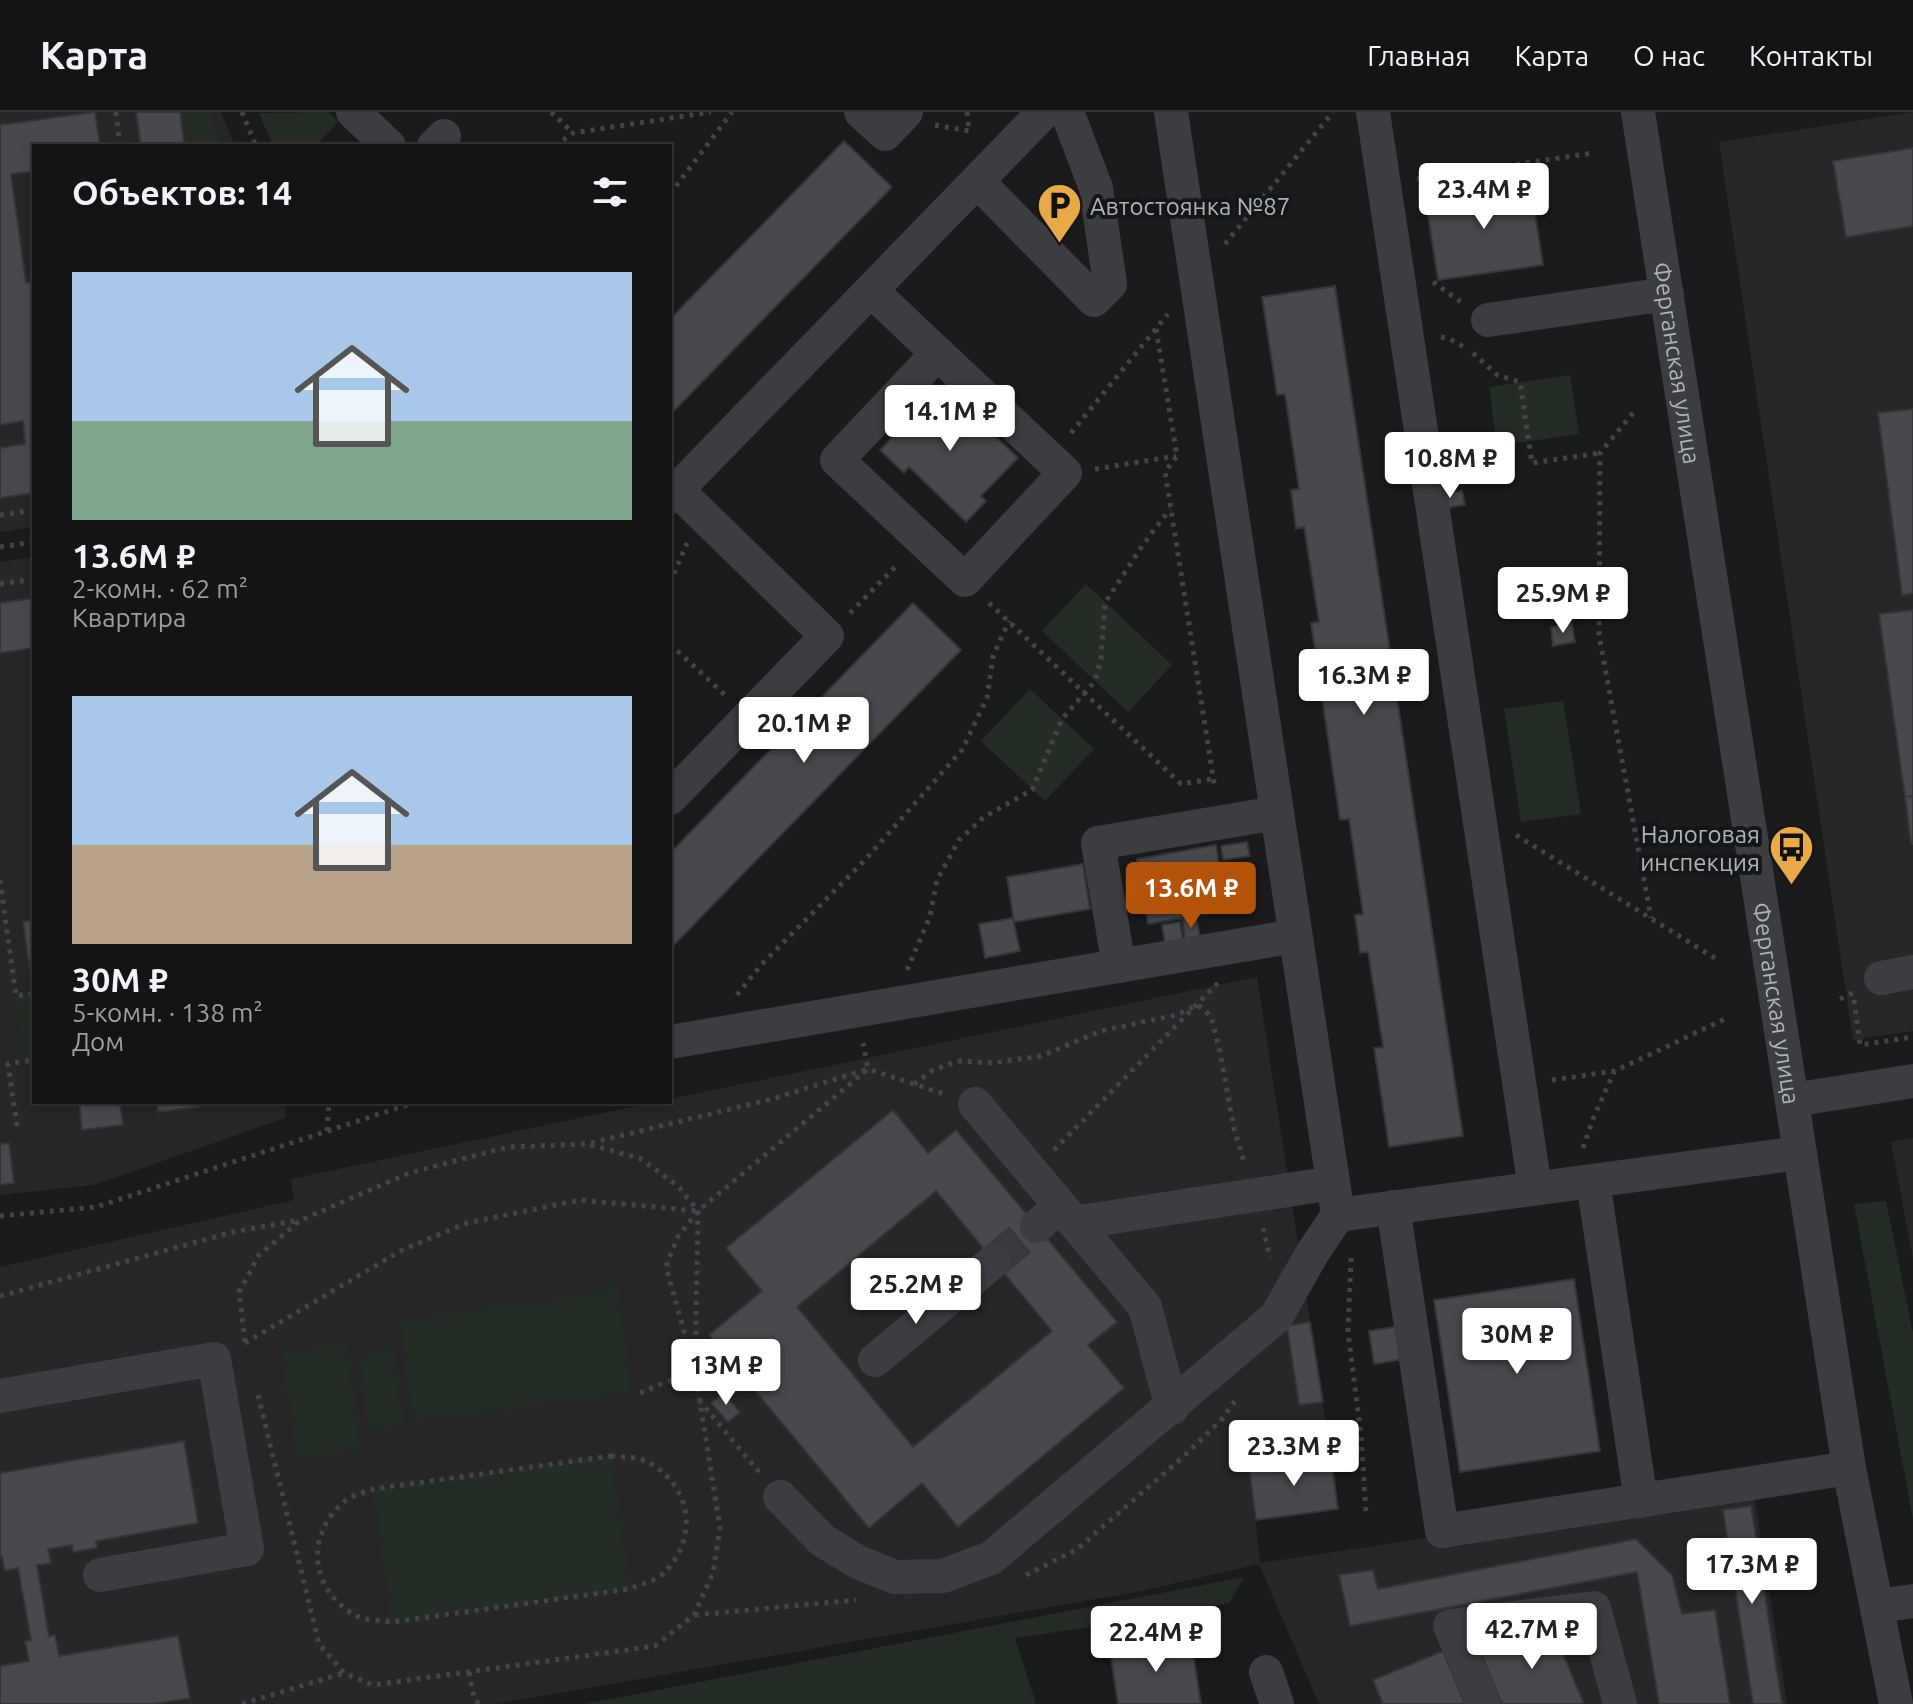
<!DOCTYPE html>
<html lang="ru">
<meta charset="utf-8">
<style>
:root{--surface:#141416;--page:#1d1d1f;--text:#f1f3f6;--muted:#9d9ea1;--line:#333335;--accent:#b45309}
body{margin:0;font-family:Ubuntu,sans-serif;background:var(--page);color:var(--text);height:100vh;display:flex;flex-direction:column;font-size:30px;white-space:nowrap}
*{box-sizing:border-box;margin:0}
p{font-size:26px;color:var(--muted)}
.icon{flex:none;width:44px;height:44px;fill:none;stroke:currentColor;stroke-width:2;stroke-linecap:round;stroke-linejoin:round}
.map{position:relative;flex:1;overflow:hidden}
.drawer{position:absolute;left:32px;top:32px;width:640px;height:960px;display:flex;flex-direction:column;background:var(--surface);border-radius:0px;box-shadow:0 4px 12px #0003,0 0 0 2px var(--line)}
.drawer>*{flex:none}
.price{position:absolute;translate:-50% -68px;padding:0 18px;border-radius:8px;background:#fff;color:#222;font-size:26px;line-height:52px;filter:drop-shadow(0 2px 4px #0008)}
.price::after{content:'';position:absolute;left:50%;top:48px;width:24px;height:18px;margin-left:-12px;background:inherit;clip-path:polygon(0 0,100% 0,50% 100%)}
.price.current{background:var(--accent);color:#fff}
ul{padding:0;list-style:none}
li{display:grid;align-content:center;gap:16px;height:424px;padding:0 40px}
li span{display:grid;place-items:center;height:248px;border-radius:0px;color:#555}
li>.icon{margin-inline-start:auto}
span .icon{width:144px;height:144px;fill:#fffc;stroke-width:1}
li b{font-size:34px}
h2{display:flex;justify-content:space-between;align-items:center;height:96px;padding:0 40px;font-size:34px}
header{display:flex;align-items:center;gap:48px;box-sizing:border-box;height:112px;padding:0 40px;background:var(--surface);border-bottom:2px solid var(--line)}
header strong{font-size:38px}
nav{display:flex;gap:44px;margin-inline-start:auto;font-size:28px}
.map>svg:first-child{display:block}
</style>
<header>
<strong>Карта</strong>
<nav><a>Главная</a><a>Карта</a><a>О нас</a><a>Контакты</a></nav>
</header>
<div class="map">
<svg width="1913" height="1592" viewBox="0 0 1913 1592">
<rect width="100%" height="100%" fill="#1a1b1d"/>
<!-- built -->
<path fill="#27272a" d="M0,0H221L235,34H34V415L0,420Z
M1913,0V919L1853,928L1719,30Z
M34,445V990H286L285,1006L94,1073L0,1083V450Z
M1257,865L1331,1345L1250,1356L1260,1451L1753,1377L1787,1592H1319L1259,1452L1142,1479L497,1592H0V1155L294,1088L291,1067L655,990H670V987Z
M1913,1026V1147L1891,1030Z"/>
<!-- green -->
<path fill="#242d25" d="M136,0H209L223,34H141Z
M328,0L338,10L316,34H273L259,1Z
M1570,263L1579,322L1497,334L1489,275Z
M1086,472L1172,553L1128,600L1042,519Z
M1030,577L1094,637L1045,689L981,629Z
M1563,589L1581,702L1521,710L1504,597Z
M34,881V948L25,949L16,884Z
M1886,1089L1913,1221V1407L1854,1092Z
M618,1178L632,1280L413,1310L399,1208Z
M346,1231L361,1338L297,1347L282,1240Z
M393,1240L403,1311L369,1316L359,1245Z
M611,1344L630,1477L392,1510L373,1377Z
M1244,1465L1229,1491L1173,1503L1015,1526L1036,1592H585Z"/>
<!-- building -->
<path fill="#48494d" stroke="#353538" stroke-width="2" fill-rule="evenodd" d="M95,0L100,34H34V59L11,62L26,171L34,170V381L0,386V336L25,332L23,309L0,313V13Z
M136,0H180L184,31L141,34Z
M844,29L892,75L670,303V207Z
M1913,36V114L1846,125L1833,49Z
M1530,69L1543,153L1438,168L1425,85Z
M1335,174L1463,1024L1389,1035L1374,936L1383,935L1368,840L1360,841L1355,803L1363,802L1349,707L1340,708L1311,511L1319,510L1304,415L1296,417L1291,378L1299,377L1285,282L1277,283L1262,185Z
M931,273L961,302L967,297L1018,346L981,384L986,389L966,410L909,355L904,361L880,338L916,300L911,294Z
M1913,297V481L1902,483L1878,301Z
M1462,379L1465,393L1439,397L1436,383Z
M34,486V536L0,541V491Z
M913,491L961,538L670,837V741Z
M1913,498V684L1905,685L1879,502Z
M1572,512L1575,530L1553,534L1551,515Z
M1913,684V732H1911L1905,685Z
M1247,730L1250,744L1223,748L1221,734Z
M1216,733L1227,798L1148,812L1137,747Z
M1083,752L1090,797L1014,810L1007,765Z
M1196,804L1201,830L1186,832L1182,806Z
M1013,806L1020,839L985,846L979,812Z
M34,808V859H30L23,810Z
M1180,810L1183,828L1165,831L1162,813Z
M79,990H120L123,1013L82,1018Z
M157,990H198L199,995L158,1000Z
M893,998L928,1041L956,1018L1117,1210L1088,1233L1124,1276L958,1415L922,1371L869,1416L709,1223L762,1179L726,1136ZM936,1079L1052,1219L913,1335L797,1195Z
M9,1031L14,1071L0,1073V1032Z
M1574,1167L1600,1339L1460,1360L1434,1188Z
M1310,1210L1323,1290L1299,1293L1287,1214Z
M1399,1214L1405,1247L1374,1252L1369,1219Z
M724,1281L740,1300L728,1310L711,1291Z
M184,1329L198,1411L96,1429L97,1436L73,1440L72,1433L48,1437L51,1451L37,1453L49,1524L55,1523L59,1544L178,1524L190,1586L154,1592H0V1554L29,1549L25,1529L31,1528L18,1456L5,1459L2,1445H0V1361Z
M1331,1345L1338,1397L1256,1408L1249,1356Z
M1751,1394L1782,1592H1753L1723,1398Z
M1636,1427L1672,1463L1682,1502L1715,1498L1730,1592H1659L1637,1460L1350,1514L1339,1463L1373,1458L1378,1477Z
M1551,1513L1584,1592H1502L1481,1542Z
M1191,1527L1201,1592H1118L1110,1539Z
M1443,1539L1465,1592H1383L1373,1568Z"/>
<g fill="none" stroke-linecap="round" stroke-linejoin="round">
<!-- minor-tunnel -->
<path stroke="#38393d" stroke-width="34" stroke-dasharray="34 17" stroke-linecap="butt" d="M994,1149L1037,1114"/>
<!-- path -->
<path stroke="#424448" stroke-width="5" stroke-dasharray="4 6" stroke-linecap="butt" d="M116,0L120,34
M242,0L256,34
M551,0L573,21
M967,0L969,19
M935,13L969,19
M555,34L573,21L711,0
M1417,67L1593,41
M670,82L732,0
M1225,132L1333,0
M1433,170L1461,190
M1156,217L1177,344L1165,360L1215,677
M1441,225L1450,227L1464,235
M1473,241L1497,263L1520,270L1532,351L1600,341
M1633,301L1600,341L1599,523L1651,806
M1071,321L1168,202
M1095,357L1176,344
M0,403L34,398
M0,435L34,430
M670,471L687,431
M0,472L34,467
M989,491L1181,672L1213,667
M850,501L899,451
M670,532L725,583
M1516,723L1718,848
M0,768L16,884L34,881
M907,858L930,804L937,768L959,728L984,705L1032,678L1062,607L1095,569L1101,547L1105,491L1142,434L1170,397
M737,883L761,853L865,748L962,638L987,586L993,544L1009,509
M1840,887L1854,880
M1854,888L1860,933L1913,925
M1552,968L1615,959L1727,906
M914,972L933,958L958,949L992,951L1041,944L1101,919L1176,903L1198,893L1211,904L1220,940L1234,1017L1245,1053
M17,1014L8,952L34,948
M327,1019L329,990
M591,1031L772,987L868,957L863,931
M1583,1036L1593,1007L1614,960
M1054,1038L1218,871
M0,1104L96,1095L416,990
M1263,1116L1270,1146
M1351,1146L1348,1220L1361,1323L1366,1401
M0,1184L233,1120L300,1108
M245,1230L239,1180L259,1143L301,1108L409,1061L508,1035L588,1032L641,1047L678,1074L698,1099L695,1258
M245,1231L402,1138L467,1111L580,1088L697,1099
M640,1281L695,1258
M258,1283L319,1532L344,1561L373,1573L655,1534L694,1503L713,1461L720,1416L695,1258L666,1155L677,1126L698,1099L868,957L944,982
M699,1288L759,1360
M611,1344C623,1345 639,1345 648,1350C692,1375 699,1425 664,1461C656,1469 640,1472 630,1477L392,1510C381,1508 365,1509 355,1503C312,1479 305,1428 340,1393C347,1385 363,1381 373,1377Z
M1026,1463L1076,1438L1183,1345L1222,1307L1237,1286
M695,1503L856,1488
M469,1560L474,1586L479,1592
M242,1592L344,1561"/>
<!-- minor -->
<g stroke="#3c3d41" stroke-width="34">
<path d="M353,0L389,34"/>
<path d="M861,0L885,22L906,0"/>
<path d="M1171,0L1338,1103L1800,1041"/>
<path d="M1373,0L1535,1076"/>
<path id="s1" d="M1638,0L1849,1356L1896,1592"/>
<path d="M434,34L444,24"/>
<path d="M977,69L1094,188L1110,172L1096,76L1067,0"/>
<path d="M871,178C935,240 1001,300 1065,361L965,468L837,348L938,241"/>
<path d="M1488,208L1667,182"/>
<path d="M670,385L1044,0"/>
<path d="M670,686L827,524L677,378"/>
<path d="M1119,854L1098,731L1277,701"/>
<path d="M1881,866L1913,860"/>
<path d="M670,930L1295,824"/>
<path d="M1792,988L1913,969"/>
<path d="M975,992L1145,1195L1172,1296"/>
<path d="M1593,1069L1641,1389"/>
<path d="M1393,1095L1442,1419L1849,1356"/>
<path d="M1074,1111L1333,1071"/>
<path d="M1037,1114L1060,1094"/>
<path d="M875,1248L994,1149"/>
<path d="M0,1284L214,1247L247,1437L100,1463"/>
<path d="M780,1385L822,1428L858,1450L895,1465L943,1464L991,1446L1276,1205L1313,1140L1338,1103"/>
<path d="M1877,1494L1913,1489"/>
<path d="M1266,1560L1277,1592"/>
<path d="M1484,1592L1450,1514L1594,1496L1620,1592"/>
</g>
</g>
<!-- icons -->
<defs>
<symbol id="parking-pin" viewBox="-11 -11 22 30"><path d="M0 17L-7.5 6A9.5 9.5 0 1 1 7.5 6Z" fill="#e8aa47" stroke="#151618"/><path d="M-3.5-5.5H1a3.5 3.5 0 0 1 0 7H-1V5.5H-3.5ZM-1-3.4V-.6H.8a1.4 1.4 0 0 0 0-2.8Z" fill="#111"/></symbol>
<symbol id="bus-pin" viewBox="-11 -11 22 30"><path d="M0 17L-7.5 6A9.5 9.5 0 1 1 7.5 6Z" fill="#e8aa47" stroke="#151618"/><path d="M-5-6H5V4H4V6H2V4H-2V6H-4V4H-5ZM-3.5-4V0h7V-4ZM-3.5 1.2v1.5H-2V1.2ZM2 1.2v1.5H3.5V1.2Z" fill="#111"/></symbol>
</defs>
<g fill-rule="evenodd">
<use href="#parking-pin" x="1034" y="68" width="51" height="69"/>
<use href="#bus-pin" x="1766" y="710" width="51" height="69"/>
</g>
<g text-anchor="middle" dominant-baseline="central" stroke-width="8" stroke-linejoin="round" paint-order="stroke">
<!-- poi labels -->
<g font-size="24" fill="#aeb3bb" stroke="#151618" text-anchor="start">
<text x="1090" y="94">Автостоянка №87</text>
<text x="1760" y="722" text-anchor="end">Налоговая<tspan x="1760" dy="28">инспекция</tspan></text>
</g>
<!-- street labels -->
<g font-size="24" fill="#aeb3bb" stroke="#151618">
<text stroke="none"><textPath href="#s1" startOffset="254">Ферганская улица</textPath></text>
<text stroke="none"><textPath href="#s1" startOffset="902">Ферганская улица</textPath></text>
</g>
</g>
</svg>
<b class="price" style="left:1484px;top:119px">23.4M ₽</b>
<b class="price" style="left:950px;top:341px">14.1M ₽</b>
<b class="price" style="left:1450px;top:388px">10.8M ₽</b>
<b class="price" style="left:1563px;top:523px">25.9M ₽</b>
<b class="price" style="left:1364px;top:605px">16.3M ₽</b>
<b class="price" style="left:804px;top:653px">20.1M ₽</b>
<b class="price current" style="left:1191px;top:818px">13.6M ₽</b>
<b class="price" style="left:916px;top:1214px">25.2M ₽</b>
<b class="price" style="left:1517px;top:1264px">30M ₽</b>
<b class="price" style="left:726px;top:1295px">13M ₽</b>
<b class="price" style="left:1294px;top:1376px">23.3M ₽</b>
<b class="price" style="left:1752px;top:1494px">17.3M ₽</b>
<b class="price" style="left:1532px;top:1559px">42.7M ₽</b>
<b class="price" style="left:1156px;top:1562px">22.4M ₽</b>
<section class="drawer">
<h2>Объектов: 14<svg class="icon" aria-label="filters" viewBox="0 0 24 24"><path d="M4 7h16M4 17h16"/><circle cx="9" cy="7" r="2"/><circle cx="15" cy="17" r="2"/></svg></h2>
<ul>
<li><span style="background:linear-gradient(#a9c7e8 60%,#7fa58c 0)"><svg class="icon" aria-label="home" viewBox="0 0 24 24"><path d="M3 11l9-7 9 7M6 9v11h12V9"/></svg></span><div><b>13.6M ₽</b><p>2-комн. · 62 m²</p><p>Квартира</p></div></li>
<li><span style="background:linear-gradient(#a9c7e8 60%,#b9a48a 0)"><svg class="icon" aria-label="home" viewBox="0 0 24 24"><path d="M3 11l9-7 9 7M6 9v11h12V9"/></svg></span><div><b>30M ₽</b><p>5-комн. · 138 m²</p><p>Дом</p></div></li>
</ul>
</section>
</div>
